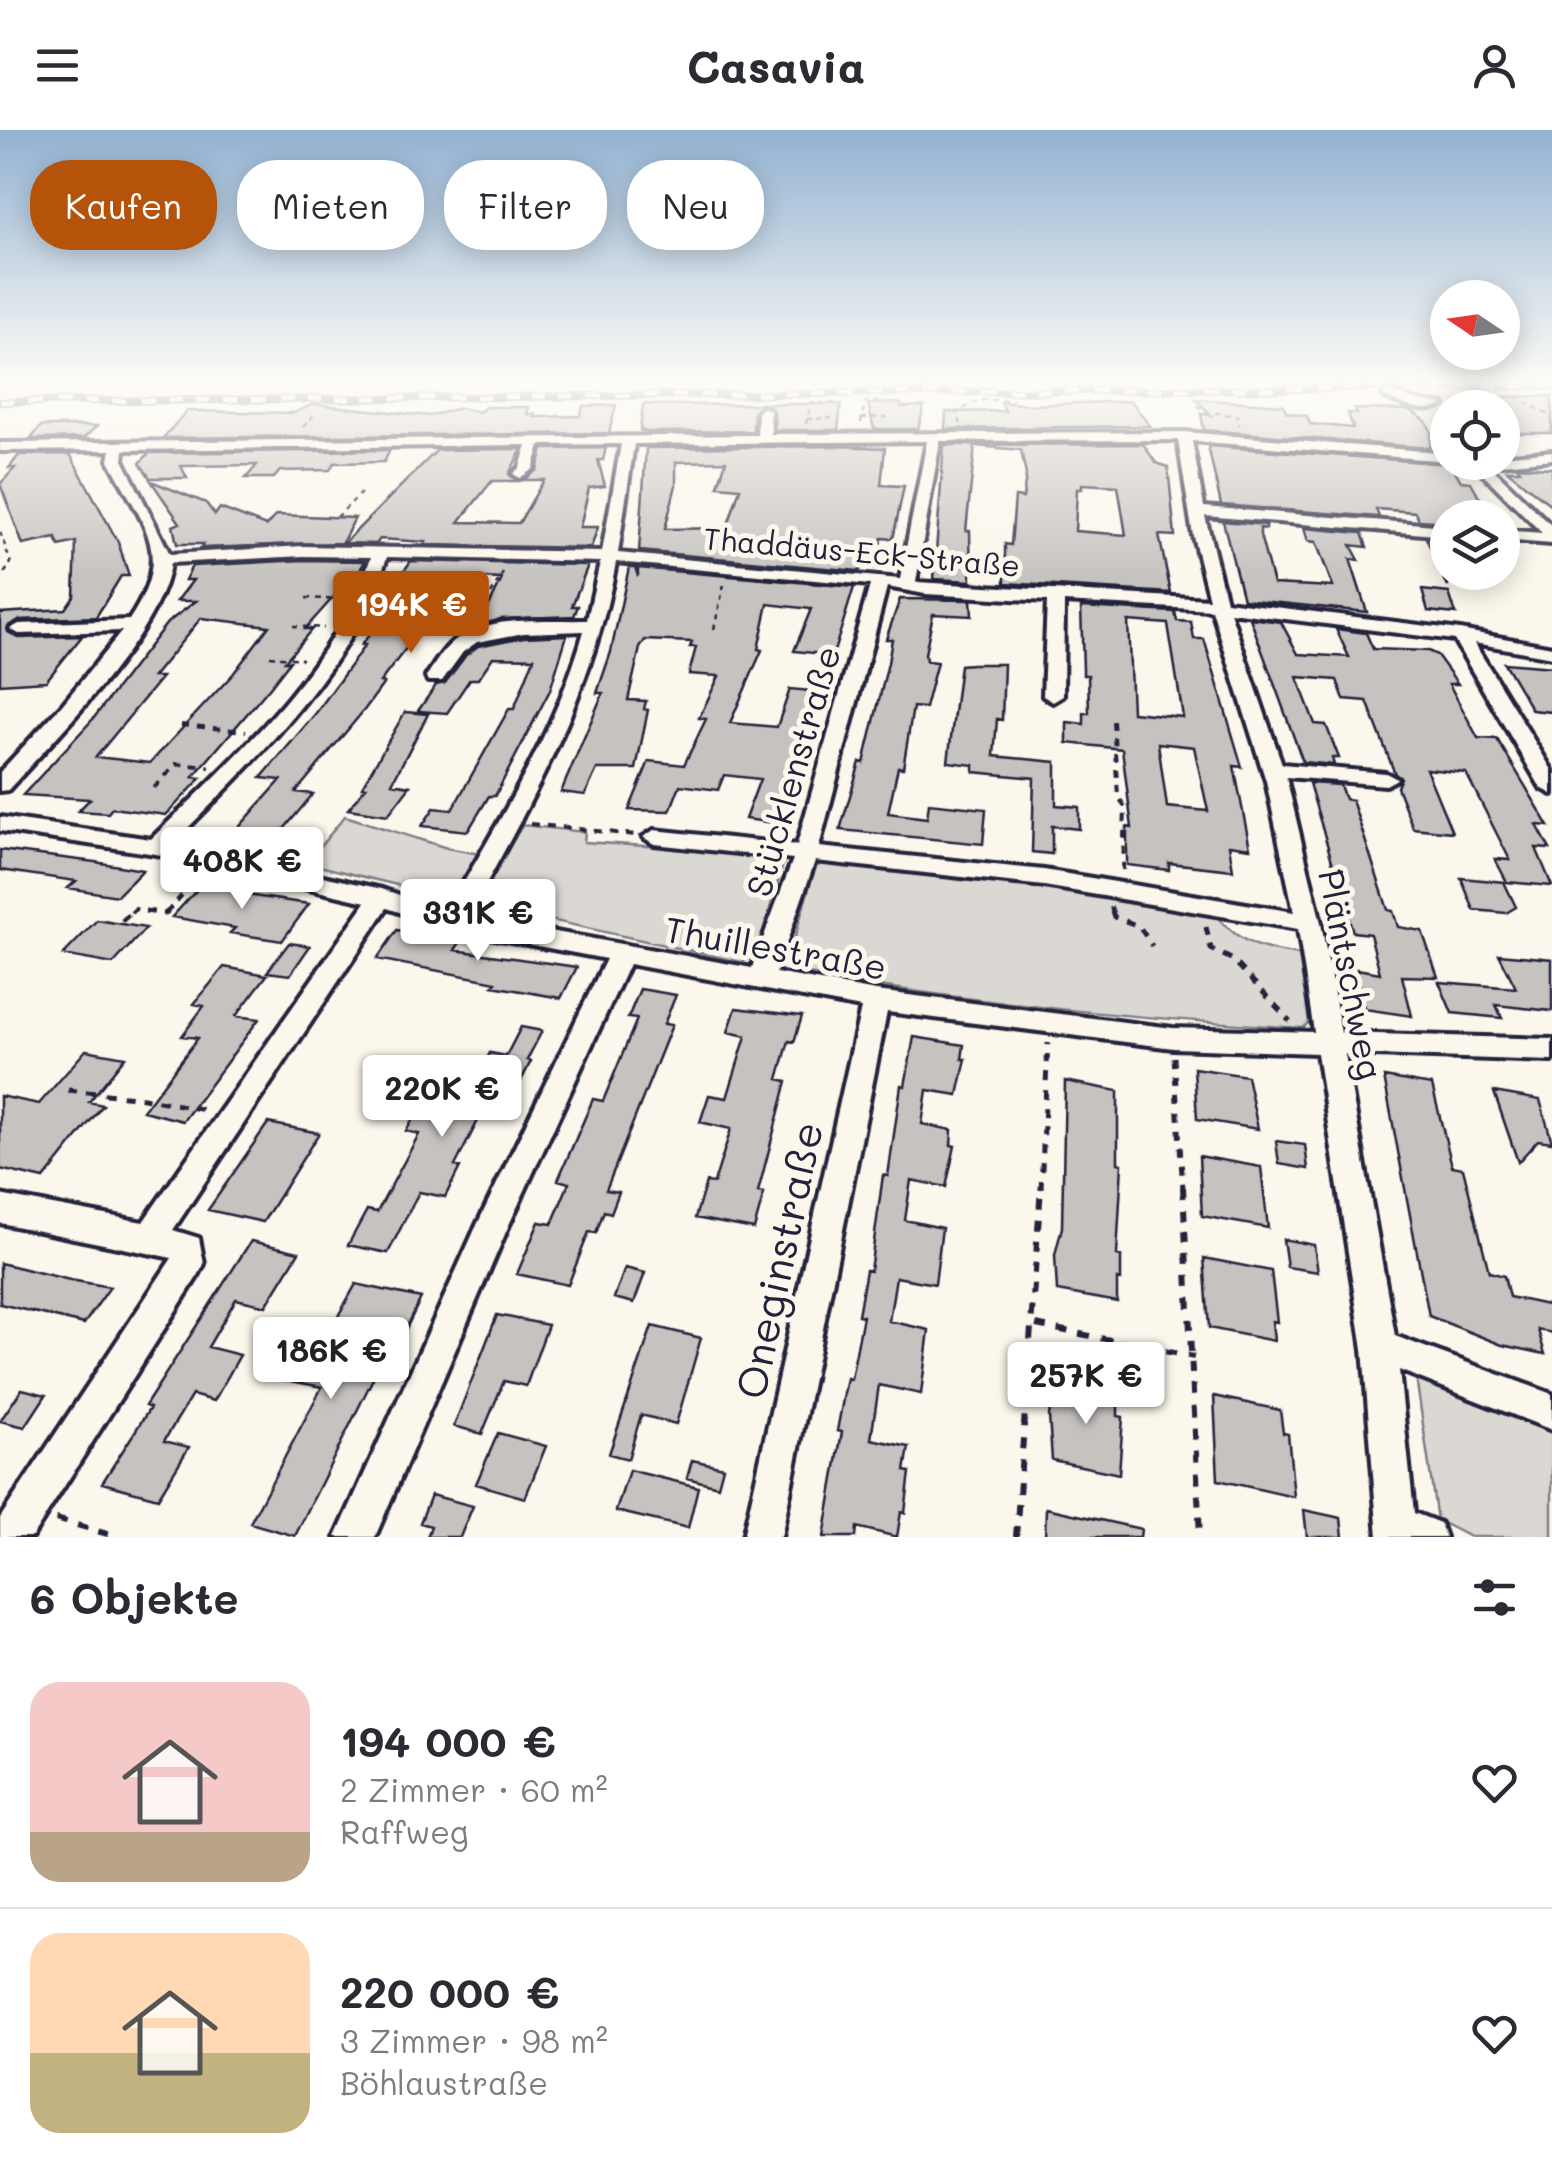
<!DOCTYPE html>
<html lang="de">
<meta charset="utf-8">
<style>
:root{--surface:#fff;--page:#f7f7f7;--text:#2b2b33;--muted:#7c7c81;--line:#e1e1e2;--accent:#b45309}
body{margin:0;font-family:Mali,sans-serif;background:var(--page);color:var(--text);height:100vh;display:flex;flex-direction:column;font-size:38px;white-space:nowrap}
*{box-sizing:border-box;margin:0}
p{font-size:32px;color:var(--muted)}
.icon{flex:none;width:55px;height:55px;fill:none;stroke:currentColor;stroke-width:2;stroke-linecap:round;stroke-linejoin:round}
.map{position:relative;height:1407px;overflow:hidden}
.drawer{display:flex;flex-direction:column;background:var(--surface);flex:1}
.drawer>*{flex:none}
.hud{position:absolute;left:30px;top:30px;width:1000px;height:90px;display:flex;gap:20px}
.needle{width:65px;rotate:283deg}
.tools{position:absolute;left:1430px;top:150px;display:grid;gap:20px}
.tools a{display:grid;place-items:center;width:90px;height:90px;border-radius:50%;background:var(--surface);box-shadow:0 5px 25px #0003;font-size:50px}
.price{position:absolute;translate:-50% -85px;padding:0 22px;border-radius:10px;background:#fff;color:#222;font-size:32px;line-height:65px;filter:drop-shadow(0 2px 5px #0008)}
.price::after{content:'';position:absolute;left:50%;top:60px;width:30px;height:22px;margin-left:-15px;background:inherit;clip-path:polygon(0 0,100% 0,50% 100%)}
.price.active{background:var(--accent);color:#fff}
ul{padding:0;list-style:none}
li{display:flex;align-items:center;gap:30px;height:250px;padding:0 30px}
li+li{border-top:2px solid var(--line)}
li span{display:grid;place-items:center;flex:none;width:280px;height:200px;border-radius:30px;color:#555}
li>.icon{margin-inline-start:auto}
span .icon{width:120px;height:120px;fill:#fffc;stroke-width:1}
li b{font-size:42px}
h2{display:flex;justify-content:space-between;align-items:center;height:120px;padding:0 30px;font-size:42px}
.tag{padding:0 35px;border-radius:40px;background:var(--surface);box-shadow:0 5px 25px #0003;font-size:35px;line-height:90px}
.tag.active{background:var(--accent);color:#fff}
header{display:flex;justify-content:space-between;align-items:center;height:130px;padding:0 30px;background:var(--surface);font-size:45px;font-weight:800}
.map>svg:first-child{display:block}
</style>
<header><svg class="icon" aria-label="menu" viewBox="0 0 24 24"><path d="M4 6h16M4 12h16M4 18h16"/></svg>Casavia<svg class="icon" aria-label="person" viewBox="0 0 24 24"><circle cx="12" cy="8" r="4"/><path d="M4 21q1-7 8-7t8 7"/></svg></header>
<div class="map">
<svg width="1552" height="1407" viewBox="0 0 1552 1407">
<rect width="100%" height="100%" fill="#fbf7ec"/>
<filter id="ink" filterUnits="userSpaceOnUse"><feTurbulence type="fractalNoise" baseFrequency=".01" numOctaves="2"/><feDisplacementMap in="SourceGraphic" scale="20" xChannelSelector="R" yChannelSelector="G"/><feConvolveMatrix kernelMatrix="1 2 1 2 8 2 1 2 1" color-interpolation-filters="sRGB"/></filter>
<g filter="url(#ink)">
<!-- green -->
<path fill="#dbd8d3" stroke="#7e7d87" stroke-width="2.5" d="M345,686L447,718L480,724L457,767L450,768L307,733Z
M522,695L585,702L584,712L771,724L784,731L756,826L741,832L478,774Z
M824,733L1051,757L1217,786C1239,814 1265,820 1299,825L1309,892L1303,898C1133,888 965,873 797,842L788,831L815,737Z
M1415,1240L1552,1296V1407H1470L1437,1390Z"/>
<!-- building -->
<path fill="#c6c2c0" stroke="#22223b" stroke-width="2.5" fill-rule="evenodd" d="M1552,266V303H1502V267Z
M1196,269L1284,275L1286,282L1307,286L1310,294L1353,298L1348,283L1357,284L1355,279L1410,280L1426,291L1431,301L1430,318L1204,300L1201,284L1211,285Z
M1131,271L1150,296L945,299L946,282L1005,281L1001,272L1032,275Z
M900,273L901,277L924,276L918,299H874L868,274Z
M313,274L429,286L460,278L480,282L485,277H529L527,284H535L534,287L580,286L583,276L616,275L609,303L163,308L187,281L294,283Z
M643,274L671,275L762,274L754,281L753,301L648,302L640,300Z
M766,274H841L838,300H775L774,281Z
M41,296H97L84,308L31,309Z
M1143,314L1156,333L1168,337L1175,406L1159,405L1171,463L1005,453V414L1011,415L1015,367L1023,368L1026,345L1021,320L975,316L966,401H970L971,451L934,449L944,315ZM1082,354L1118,356L1126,405L1075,401L1077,359H1082Z
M836,316L885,318L881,355L904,356L893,409L882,408L874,438L862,437L859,441L639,421L646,318ZM726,331L718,356L740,358L727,398L665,399L676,355V332Z
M1208,316L1451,334L1461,351L1471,352L1486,379L1451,376L1457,388H1448V392L1419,390L1415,382L1376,379L1379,387L1221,375Z
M606,318L603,330H598L605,356L589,358L580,397H598L591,418L424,415L426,412L380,409L376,414L344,413L437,320L522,319L509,344L517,351H492L459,392L519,393L544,350H523L537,340L543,319Z
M390,320L384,332L334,333L330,340L280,341L274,348H246L257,335L181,336L187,348H150L140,333L149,323Z
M70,324L118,412L129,446H121L96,487L19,490L8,496V502L19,508L82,506L46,551L0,554V483L65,479L74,466L76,412L59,416L56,408L23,415L0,354L15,338H9L19,325Z
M1517,336L1552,338V376L1507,340H1520Z
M151,351L206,373L215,385L220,378L266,396L276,385L355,388L342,413L201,418L203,414H177L173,396L180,393Z
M1223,391L1266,395V399L1260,398V405L1273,454L1333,457L1316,412L1308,411L1304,398L1362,403L1367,417L1351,415L1359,430L1350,429L1367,482L1243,469Z
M1426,408L1448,410V457Z
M303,430L365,431L353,452L348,451L305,499H312L285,531H290L270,557L193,647L201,648L166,685L112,678L108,683L78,681L90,669L23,665L93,589L167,493L196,471H177L193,450H185L192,436ZM201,488L269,496L233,544L150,633L96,627L162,547H153Z
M411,431L588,435L572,476H578L574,486L500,489L452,507L433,495L425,505L417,504L380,552L384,553L365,579L296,662L313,664L275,710L233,704L281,650L261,648L316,583L365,515H361L386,484H380L411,446H400ZM453,447L502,449L484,486L426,481Z
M629,437H635L638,446V438L854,457L833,525L794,521L811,479L768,474L758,519L762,520L730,593L777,597L790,559L823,562L806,620H802L799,628L793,627L775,693L745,689L760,649L724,645L718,660L680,655L670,681L629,680L649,631L684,635L706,589L699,588L719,546L689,544L696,517H690L692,512L645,510L640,518L628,570L646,571L644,579L648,580L636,639H597L585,665L561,662L603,563H597L611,522Z
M1422,460L1449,463L1456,484L1428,481Z
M900,469L971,470L972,486L933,484L925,524L926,531L937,532L925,578L913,577L903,638L898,637L888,683L927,688L929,673L986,679L983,714L840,700L860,632L864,633L888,533L892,509H886Z
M1081,477L1175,482L1177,491L1191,492L1194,509H1204L1242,637L1234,636L1250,718L1229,715L1233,740L1169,733V740L1127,735V697L1132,698L1122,619L1067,613V592L1084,594V583H1089L1088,545H1083V539ZM1128,491L1168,494L1183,587L1132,582ZM1158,613L1194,617L1208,681L1167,677Z
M1250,488L1281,492L1298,524L1349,527L1336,499L1366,503L1373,519L1428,521L1437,525L1458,554H1449L1478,608L1497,609L1549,696L1537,695L1550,719L1536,718L1552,756L1507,752L1495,729L1510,730L1466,643L1426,639L1452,702L1413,698L1397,657L1401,648L1395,644L1367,571L1344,569L1337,550L1297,547L1315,594L1326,595L1339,628H1332L1334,635L1303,632Z
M567,505L550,560L495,666H489L468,701L422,696L434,678L452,680L509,579H514L534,528L493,527L478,549H470L447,583L418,581L436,555L445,553L466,525L478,516L524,507Z
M1504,533L1552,537V582L1532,580Z
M972,534H1004L1002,590L997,589L994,626L1056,632V675L1079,677V699L1052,696V724L1032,722L1034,648L974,642V635L948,632L960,535Z
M405,582L428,584L392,653L410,656L388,685L348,679L366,657H362Z
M1309,653L1340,655L1345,669L1352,670L1388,780L1393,781L1398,797L1422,801L1438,847L1402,846L1412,886L1364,879L1357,839L1380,843L1370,804L1353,802Z
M0,720L95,732L143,740L117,766L68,758L76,751L0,740Z
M1461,748L1504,752L1516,777L1506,783L1474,780Z
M203,753L243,759L239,764L309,774L282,811L230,803L235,798L172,787Z
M97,790L146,798L113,834L63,825Z
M397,800L461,811L455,820L577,837L561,868L493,856L496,852L377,829Z
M289,813L310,816L290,845L267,842Z
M1499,824L1552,829V881L1496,875L1502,888L1452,883L1439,852L1516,858Z
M224,837L267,845L236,886L259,889L183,991L143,981L198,908L182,906L204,876L194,874Z
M640,859L676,865L664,894L672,895L606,1060L619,1062L611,1083L604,1081L596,1103L589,1102L568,1155L517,1144L539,1092L552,1094L569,1053L558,1050L593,969L603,971L637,889L628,888Z
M736,878L802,886L794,912L789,911L778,949L787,951L758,1062L764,1063L754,1099L695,1088L706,1052L714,1053L731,999L700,992L709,965L727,968L746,906L728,902Z
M521,897L542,901L527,930L531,931L518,957L497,953L455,1036L460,1037L445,1067L419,1062L388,1123L348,1115L367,1080L377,1082L419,1004L406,1001L439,944L475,951L490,923L506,926Z
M914,907L964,915L962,929H966L958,965L927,960L922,994L952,1000L951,1015L955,1016L946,1057L911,1050L905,1090L942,1098L935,1154L896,1147L889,1191L929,1200L921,1264L879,1255L871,1309L909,1317L905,1341L910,1342L905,1383L901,1382L897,1407L857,1397L856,1407H824L842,1302L837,1301L847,1248L851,1249L863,1186L858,1185L866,1140L870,1141L883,1045L888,1046L901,955L905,956Z
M86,920L125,927L89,972L103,975L44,1049L0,1039V966L39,974Z
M1194,938L1247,946L1258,999L1197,989Z
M1384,947L1432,955L1452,1036L1463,1038L1489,1142L1504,1146L1509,1167L1552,1176V1203L1538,1200L1545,1224L1502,1215L1429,1186Z
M1065,951L1118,961V1033L1122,1034L1117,1125L1121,1126V1150L1117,1149V1172L1057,1161L1055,1125L1062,1097Z
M1494,962L1540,970L1552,1012L1538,1010L1518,1032Z
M268,993L319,1003L263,1092L208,1080Z
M1276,1011L1305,1015L1308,1039L1279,1034Z
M1199,1026L1261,1037L1268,1098L1202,1086Z
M1283,1109L1314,1115L1318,1142L1287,1137Z
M251,1111L299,1122L266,1176L236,1169L208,1217L240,1225L214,1271L192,1265L164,1311L189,1317L158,1368L102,1353L150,1278L145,1276Z
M1204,1128L1271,1141L1277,1192L1272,1191L1274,1211L1209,1198Z
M0,1133L70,1150L110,1157L84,1194L0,1174Z
M625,1138L645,1143L634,1173L614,1168Z
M356,1154L421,1168L403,1205L395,1204L295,1406L250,1393L322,1257L270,1247L286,1217L348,1229L365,1197L336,1190Z
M497,1185L548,1195L526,1256L504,1251L482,1304L454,1296Z
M652,1196L701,1208L676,1294L641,1285L628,1329L609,1324Z
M1054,1249L1118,1263V1286L1123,1287L1119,1344L1052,1330L1049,1286Z
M22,1259L46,1265L25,1297L0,1291Z
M1214,1266L1280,1280L1283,1303L1288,1304L1294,1367L1218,1350Z
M498,1303L546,1316L525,1368L476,1354Z
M692,1330L723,1337L718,1356L687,1348Z
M629,1340L698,1357L688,1398L616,1381Z
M431,1365L473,1376L460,1407H427L431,1396L420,1393Z
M1046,1378L1141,1399L1140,1407H1045Z
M1304,1380L1341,1388L1343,1407H1307Z"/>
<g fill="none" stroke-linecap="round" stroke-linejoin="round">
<!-- minor-tunnel -->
<path stroke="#d0ccc9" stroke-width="14" stroke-dasharray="14 6" stroke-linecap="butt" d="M1404,252L1419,260"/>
<defs>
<path id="minor" d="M1389,260L1414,270L1444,275C1425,284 1403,275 1385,267L1383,264Z
M764,277L770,281L771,304L1184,302L1448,323V331L1192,311L1204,377L1448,396V406L1205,386L1226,471L1460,500L1552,517V527L1474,513L1552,640V664L1541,658L1454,510L1230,482L1282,634L1386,643L1397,649L1386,655L1286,647L1321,793L1341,903L1552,909V931L1345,924L1395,1206L1552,1264V1300L1399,1240L1414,1383L1440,1393L1445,1407H1378L1363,1219L1317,923L1173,918L887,882L781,1407H743L861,878L629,834L508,1097L375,1407H336L476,1097L606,829L453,800L387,778L173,1100L199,1108L204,1134L199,1144L32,1407H0V1388L172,1128L0,1093V1065L143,1092L366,772L156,724L0,701V687L151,709C234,628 333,540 371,427L303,426L170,433C162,502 55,608 8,660L0,661V642L62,575L122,501L19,504L10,499L19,494L129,490C176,420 141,394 109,330L111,320L0,321V313L757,305L758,281ZM1178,310L1193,406L1209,469L916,452L940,311ZM927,311L900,449L618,423L634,314ZM621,314L602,422L303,416L170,424L123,330L124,320L527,315L520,337L513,344L520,348L533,339L540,315ZM387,427L600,432L587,490C547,491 489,485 455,510C443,519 434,535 426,547L428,551H442L463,522L477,512L524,503L584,501C556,601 499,691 447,781L382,759L173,713C254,631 351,540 387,427ZM616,432L870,455L797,715L654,700L643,707L654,714L793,729L752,838L468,786C532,672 593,562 616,432ZM887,457L925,464L1047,471L1043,566L1053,572L1063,566L1064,472L1212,480L1266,651L1294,782L1044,740L819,717ZM815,731L1044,756L1298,799L1314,902L1173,898L876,861L776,843Z
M1552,321V329L1502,334L1497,332H1502V326Z
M1471,332H1486L1552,396V414L1502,410V400L1542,403Z"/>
</defs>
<!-- minor casing -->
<use href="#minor" stroke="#22223b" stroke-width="8"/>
<!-- path-far3 -->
<path stroke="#22223b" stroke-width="2.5" stroke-dasharray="5 5" stroke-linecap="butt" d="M1517,267L1552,287
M1198,275L1203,281L1237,286L1239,295
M862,288L890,287
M807,289L835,288
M861,293L865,272L883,271
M806,294L811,273H836
M961,294L957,282L980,270H1013
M303,297L316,283
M337,387L361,363
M0,402L11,433L0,450
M491,464L503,443
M306,468L342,470
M293,496L324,498
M714,499L724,455
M270,526L303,529"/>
<!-- path-far2 -->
<path stroke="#22223b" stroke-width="4" stroke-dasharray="8 8" stroke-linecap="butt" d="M1113,591L1118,666L1125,677L1123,740
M181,595L246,601
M154,658L176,634L210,637
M530,694L635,705
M1111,777L1113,783
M131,783L135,779L160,783
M166,783L200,745"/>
<!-- path-far1 -->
<path stroke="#22223b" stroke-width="5" stroke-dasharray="9 9" stroke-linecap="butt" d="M145,781L165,784L168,781
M1112,781L1114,787L1139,796L1152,816
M122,791L133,781
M1206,797L1211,819L1233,830L1290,891
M1174,927L1183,1059
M68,960L144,968L205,980
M1041,1059L1048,913"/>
<!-- path -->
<path stroke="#22223b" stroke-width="6" stroke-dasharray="11 11" stroke-linecap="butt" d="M1183,1057L1200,1407
M1036,1195L1194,1227
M56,1389L118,1407
M1016,1407L1041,1057"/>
<!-- minor -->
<use href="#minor" fill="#fbf7ec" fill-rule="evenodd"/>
<defs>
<path id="rail" d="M0,272L1552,256"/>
</defs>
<!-- rail casing -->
<use href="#rail" stroke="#22223b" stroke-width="8"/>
<!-- rail -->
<use href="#rail" stroke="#fbf7ec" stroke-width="5" stroke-dasharray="14" stroke-linecap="butt"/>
</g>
</g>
<!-- sky -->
<linearGradient id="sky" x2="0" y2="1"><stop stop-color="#92b2d2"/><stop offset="0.56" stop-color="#fdfbf6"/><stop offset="1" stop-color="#fdfbf6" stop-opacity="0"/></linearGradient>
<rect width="1552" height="449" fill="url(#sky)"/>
<g text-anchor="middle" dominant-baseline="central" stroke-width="10" stroke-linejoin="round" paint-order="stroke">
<!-- far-street labels -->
<g font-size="30" fill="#22223b" stroke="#fbf7ec">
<text transform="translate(862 421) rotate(5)">Thaddäus-Eck-Straße</text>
</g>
<!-- street labels -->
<g font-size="35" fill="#22223b" stroke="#fbf7ec">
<text transform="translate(792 641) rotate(-74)">Stücklenstraße</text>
<text transform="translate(776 817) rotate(10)">Thuillestraße</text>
<text transform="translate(1352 844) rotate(79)">Pläntschweg</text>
</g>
<!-- near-street labels -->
<g font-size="42" fill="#22223b" stroke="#fbf7ec">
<text transform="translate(778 1130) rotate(-78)">Oneginstraße</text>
</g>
</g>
</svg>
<div class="tools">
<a><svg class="needle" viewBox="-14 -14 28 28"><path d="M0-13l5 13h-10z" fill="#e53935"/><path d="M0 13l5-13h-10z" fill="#7c7c81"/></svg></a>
<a><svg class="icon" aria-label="locate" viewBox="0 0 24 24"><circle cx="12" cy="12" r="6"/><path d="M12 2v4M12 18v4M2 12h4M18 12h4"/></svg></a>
<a><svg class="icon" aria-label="layers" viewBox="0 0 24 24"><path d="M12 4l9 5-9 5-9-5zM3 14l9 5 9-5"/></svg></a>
</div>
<b class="price active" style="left:411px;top:526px">194K €</b>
<b class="price" style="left:242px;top:782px">408K €</b>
<b class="price" style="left:478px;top:834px">331K €</b>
<b class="price" style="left:442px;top:1010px">220K €</b>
<b class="price" style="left:331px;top:1272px">186K €</b>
<b class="price" style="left:1086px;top:1297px">257K €</b>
<div class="hud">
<a class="tag active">Kaufen</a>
<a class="tag">Mieten</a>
<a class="tag">Filter</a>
<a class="tag">Neu</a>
</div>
</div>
<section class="drawer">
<h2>6 Objekte<svg class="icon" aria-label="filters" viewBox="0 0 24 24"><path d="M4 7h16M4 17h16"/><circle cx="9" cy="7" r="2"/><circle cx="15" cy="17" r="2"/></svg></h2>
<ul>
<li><span style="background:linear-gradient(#f6c9c9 75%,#b9a48a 0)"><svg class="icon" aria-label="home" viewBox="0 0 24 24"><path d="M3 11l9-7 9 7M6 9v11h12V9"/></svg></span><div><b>194 000 €</b><p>2 Zimmer · 60 m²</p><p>Raffweg</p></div><svg class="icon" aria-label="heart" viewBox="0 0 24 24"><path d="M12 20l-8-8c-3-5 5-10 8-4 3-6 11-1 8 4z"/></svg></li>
<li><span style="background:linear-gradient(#ffd9b3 60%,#c2b280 0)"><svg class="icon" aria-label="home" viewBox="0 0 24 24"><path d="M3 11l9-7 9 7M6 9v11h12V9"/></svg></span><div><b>220 000 €</b><p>3 Zimmer · 98 m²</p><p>Böhlaustraße</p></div><svg class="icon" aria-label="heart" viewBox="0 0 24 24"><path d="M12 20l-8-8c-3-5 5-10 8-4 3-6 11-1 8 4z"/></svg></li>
</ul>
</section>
